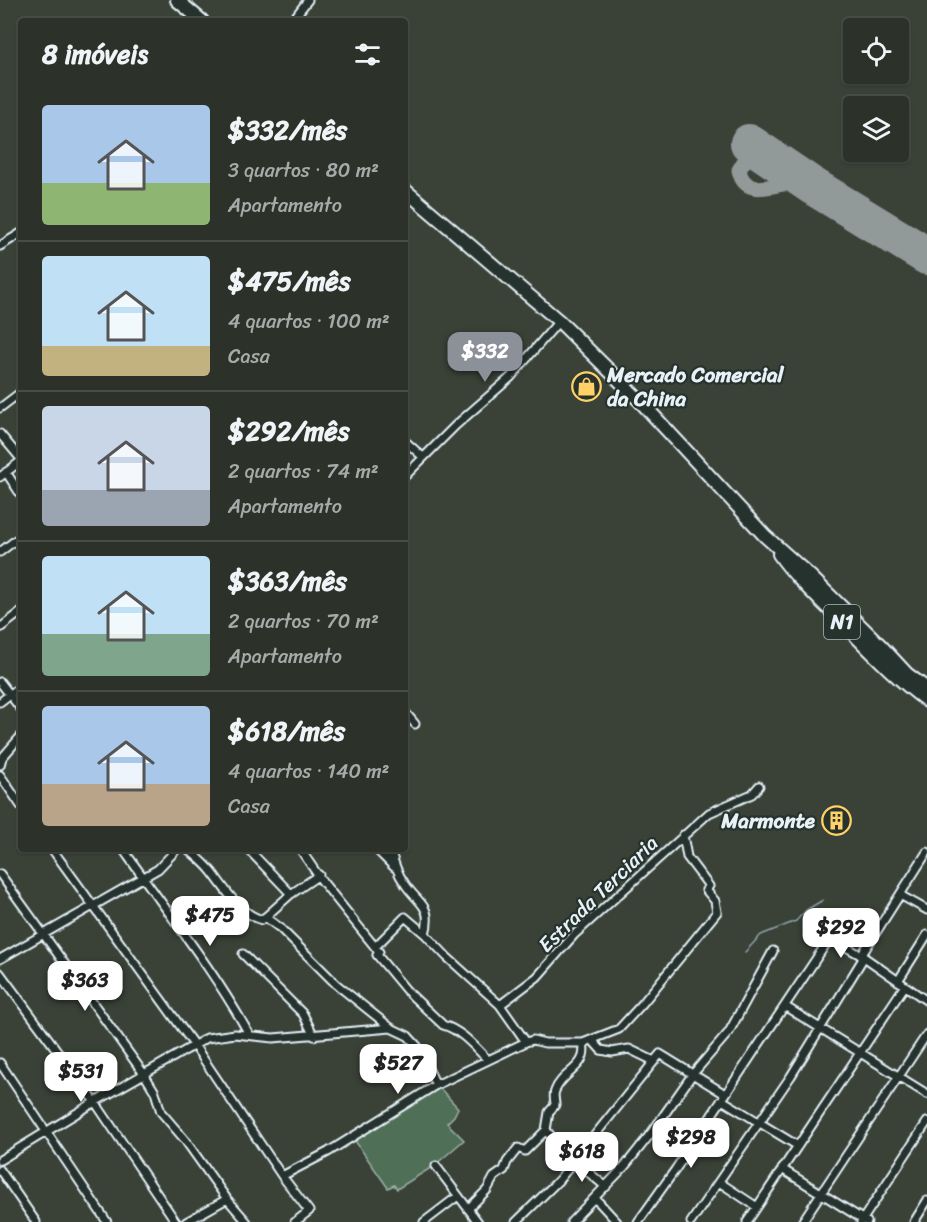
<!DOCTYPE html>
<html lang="pt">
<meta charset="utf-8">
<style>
:root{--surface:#2c322a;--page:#383e36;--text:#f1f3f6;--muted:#a6aaa8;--line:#484d47;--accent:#8c9099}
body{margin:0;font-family:Sriracha,sans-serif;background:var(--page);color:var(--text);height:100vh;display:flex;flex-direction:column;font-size:22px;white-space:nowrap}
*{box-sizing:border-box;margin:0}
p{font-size:20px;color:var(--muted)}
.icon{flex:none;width:33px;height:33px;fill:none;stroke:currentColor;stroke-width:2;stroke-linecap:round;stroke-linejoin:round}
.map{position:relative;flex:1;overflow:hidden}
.drawer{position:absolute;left:18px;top:18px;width:390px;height:834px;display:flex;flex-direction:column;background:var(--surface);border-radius:6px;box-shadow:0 2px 4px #0004,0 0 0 2px var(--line)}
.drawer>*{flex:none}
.tools{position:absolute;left:843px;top:18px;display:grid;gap:12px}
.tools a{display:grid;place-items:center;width:66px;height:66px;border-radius:6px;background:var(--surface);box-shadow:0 2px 4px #0004,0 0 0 2px var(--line);font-size:30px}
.price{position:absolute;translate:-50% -51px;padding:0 14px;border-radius:12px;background:#fff;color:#222;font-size:20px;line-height:39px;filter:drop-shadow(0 2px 3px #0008)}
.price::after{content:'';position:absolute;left:50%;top:36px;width:18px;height:14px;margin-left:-9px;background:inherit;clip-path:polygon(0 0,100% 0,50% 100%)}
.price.on{background:var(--accent);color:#fff}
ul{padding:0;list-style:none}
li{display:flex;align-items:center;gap:18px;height:150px;padding:0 24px}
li+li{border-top:2px solid var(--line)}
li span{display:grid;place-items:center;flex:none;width:168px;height:120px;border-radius:6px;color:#555}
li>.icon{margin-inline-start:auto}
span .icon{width:72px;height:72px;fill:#fffc;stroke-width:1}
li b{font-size:26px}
h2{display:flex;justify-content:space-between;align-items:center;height:72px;padding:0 24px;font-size:26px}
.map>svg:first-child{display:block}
</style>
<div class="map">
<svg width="927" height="1222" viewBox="0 0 927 1222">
<rect width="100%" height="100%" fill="#3a4238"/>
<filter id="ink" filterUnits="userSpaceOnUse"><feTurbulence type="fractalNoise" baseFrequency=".0167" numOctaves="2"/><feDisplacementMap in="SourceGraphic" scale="12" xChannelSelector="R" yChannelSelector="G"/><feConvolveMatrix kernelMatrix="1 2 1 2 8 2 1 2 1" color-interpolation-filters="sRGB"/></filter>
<g filter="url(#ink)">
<!-- green -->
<path fill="#506f57" stroke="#9cb0a8" stroke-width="1.5" d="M437,1085L458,1108L454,1116L447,1123L464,1140L434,1166L397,1189L394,1185L388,1188L353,1138Z"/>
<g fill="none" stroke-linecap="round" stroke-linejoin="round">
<!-- stream -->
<path stroke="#8da1aa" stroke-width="1.5" d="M745,952L761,935L796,921L806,910L823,900
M561,1076L569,1069"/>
<!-- taxiway -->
<path stroke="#919a98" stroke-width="15" d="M753,146L739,170C745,201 778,182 797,182C802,181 807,183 811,185"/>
<!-- runway -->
<path stroke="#919a98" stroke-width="38" d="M749,143L811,185L927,256"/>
<defs>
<path id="street" d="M292,21L308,0
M0,246L21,233
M0,408L21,392
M0,434L21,459
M405,441L423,457
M6,472L21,495
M405,476L456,425L511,377L559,321
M0,477L21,461
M0,552L21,536
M0,628L21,612
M0,682L21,709
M0,702L21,686
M405,712L415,724
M0,765L2,758L21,736
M0,775L21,806
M52,849L194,1045L282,1176L309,1211L295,1222
M123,849C166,911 212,967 249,1034
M188,849C196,856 205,863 212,872C226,890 239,913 262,920L291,894L319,875
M248,849L291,894
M300,849L322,881L379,952L377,955L406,990L443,1025C461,1030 475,1047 488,1060
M376,849L394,867
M390,849C394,862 397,873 405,884C419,905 433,905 425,934
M0,874L144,1074L155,1092L161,1112L185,1140L227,1199L247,1222
M900,895L927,910
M265,917L280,928L336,984L391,1028
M375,947L405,917L425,934L447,957L500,1005
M243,954L303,1014L314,1036
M861,956L927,852
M0,959L158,869L177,849
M0,973L95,1102L176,1222
M898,981L927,935
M786,1007L927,1094
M593,1041L601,1050L612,1052L629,1049L654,1061
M526,1042L500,1005L537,977L574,935L709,813L752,794L759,786
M0,1063L107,1222
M722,1100L798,1146
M546,1130L549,1112L555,1105C555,1100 553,1095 555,1091C562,1071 589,1068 583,1043
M0,1160L95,1102L207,1038L235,1034L273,1038L391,1028L408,1036L418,1047L436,1085
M436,1166L478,1222
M782,1169L867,1222
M0,1170L36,1222
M282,1176L328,1152L436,1085L526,1042L533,1040L545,1043H583L619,1029L642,1004L717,912L715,901L706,890L709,886L687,857L683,835
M719,1182L757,1207
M595,1198L617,1222
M468,1209L487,1190L494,1177L504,1170L507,1162L518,1148L525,1151L546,1130L562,1150L606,1187
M186,1222L227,1199
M424,1222L458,1196
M516,1222L558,1181L660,1054L725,1094
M571,1222L625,1166L652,1132L692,1075L729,1032L773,951
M638,1222L675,1170L830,938L864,957L927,1001
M691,1222L791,1076L864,957
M747,1222L904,987
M802,1222L927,1034
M861,1222L927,1122
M914,1222L927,1201"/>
<path id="highway" d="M177,0L202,21
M405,190L559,321L640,401L765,536L811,577L881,646L907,674L927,689
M779,554C795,577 816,596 835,615C865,645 893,676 927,701"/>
</defs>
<!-- street casing -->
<use href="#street" stroke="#e8f1f8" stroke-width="11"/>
<!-- highway casing -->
<use href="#highway" stroke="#e8f1f8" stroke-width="16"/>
<!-- street -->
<use href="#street" stroke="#26332d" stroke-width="7"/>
<!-- highway -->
<use href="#highway" stroke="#26332d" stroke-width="12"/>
</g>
</g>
<!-- icons -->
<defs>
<symbol id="shop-ring" viewBox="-11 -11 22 22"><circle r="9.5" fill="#26332d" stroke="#ffd166" stroke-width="1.5"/><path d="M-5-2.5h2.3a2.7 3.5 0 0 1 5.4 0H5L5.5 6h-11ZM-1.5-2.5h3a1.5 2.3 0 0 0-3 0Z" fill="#ffd166"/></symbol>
<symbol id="building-ring" viewBox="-11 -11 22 22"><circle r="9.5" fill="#26332d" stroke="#ffd166" stroke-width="1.5"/><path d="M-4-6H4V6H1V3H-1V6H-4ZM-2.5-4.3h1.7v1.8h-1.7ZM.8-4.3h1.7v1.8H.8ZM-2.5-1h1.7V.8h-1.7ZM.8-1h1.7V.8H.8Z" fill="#ffd166"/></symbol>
</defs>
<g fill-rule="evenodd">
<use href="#shop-ring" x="570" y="370" width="33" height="33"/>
<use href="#building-ring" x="820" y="804" width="33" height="33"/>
</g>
<g text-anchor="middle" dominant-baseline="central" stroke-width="4.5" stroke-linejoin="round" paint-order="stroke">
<!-- shield labels -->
<rect fill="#26332d" stroke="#aeb8bb" stroke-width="1.5" x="824" y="605" width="36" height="34" rx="4.5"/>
<g font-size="20" font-weight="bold" fill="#e8f1f8">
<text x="842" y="622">N1</text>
</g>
<!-- poi labels -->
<g font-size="21" font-weight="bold" fill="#e8f1f8" stroke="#26332d" text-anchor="start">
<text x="607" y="375">Mercado Comercial<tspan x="607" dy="24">da China</tspan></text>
<text x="815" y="821" text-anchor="end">Marmonte</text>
</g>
<!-- street labels -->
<g font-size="21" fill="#e8f1f8" stroke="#26332d">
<text transform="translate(598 894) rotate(-44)">Estrada Terciaria</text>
</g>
</g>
</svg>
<div class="tools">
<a><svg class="icon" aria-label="locate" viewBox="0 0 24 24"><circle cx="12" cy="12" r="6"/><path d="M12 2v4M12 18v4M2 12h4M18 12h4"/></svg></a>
<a><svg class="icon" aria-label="layers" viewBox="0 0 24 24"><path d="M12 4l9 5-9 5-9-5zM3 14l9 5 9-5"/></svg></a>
</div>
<b class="price on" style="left:485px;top:383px">$332</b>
<b class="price" style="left:210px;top:947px">$475</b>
<b class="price" style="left:841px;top:959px">$292</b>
<b class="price" style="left:85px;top:1012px">$363</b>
<b class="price" style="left:398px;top:1095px">$527</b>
<b class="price" style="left:81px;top:1103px">$531</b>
<b class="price" style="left:691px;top:1169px">$298</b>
<b class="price" style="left:582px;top:1183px">$618</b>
<section class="drawer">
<h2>8 imóveis<svg class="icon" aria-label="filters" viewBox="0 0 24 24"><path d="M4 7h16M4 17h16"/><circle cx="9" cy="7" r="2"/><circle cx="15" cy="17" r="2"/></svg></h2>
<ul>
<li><span style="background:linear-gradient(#a9c7e8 65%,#8fb573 0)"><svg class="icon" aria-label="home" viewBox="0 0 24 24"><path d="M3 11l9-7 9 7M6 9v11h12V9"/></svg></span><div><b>$332/mês</b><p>3 quartos · 80 m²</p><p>Apartamento</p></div></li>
<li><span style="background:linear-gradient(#bfe0f5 75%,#c2b280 0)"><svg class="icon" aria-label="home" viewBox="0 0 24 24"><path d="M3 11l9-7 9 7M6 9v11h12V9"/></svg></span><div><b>$475/mês</b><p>4 quartos · 100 m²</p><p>Casa</p></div></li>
<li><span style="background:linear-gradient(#c9d6e8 70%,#9aa5b1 0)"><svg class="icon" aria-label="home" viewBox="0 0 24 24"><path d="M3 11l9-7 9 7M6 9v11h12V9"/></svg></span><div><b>$292/mês</b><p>2 quartos · 74 m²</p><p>Apartamento</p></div></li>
<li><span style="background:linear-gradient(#bfe0f5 65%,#7fa58c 0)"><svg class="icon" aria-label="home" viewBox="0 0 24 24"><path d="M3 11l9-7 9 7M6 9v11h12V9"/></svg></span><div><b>$363/mês</b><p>2 quartos · 70 m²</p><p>Apartamento</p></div></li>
<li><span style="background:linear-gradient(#a9c7e8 65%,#b9a48a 0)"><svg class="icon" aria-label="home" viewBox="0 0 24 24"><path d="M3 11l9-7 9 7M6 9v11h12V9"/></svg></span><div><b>$618/mês</b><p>4 quartos · 140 m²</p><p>Casa</p></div></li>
</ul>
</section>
</div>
